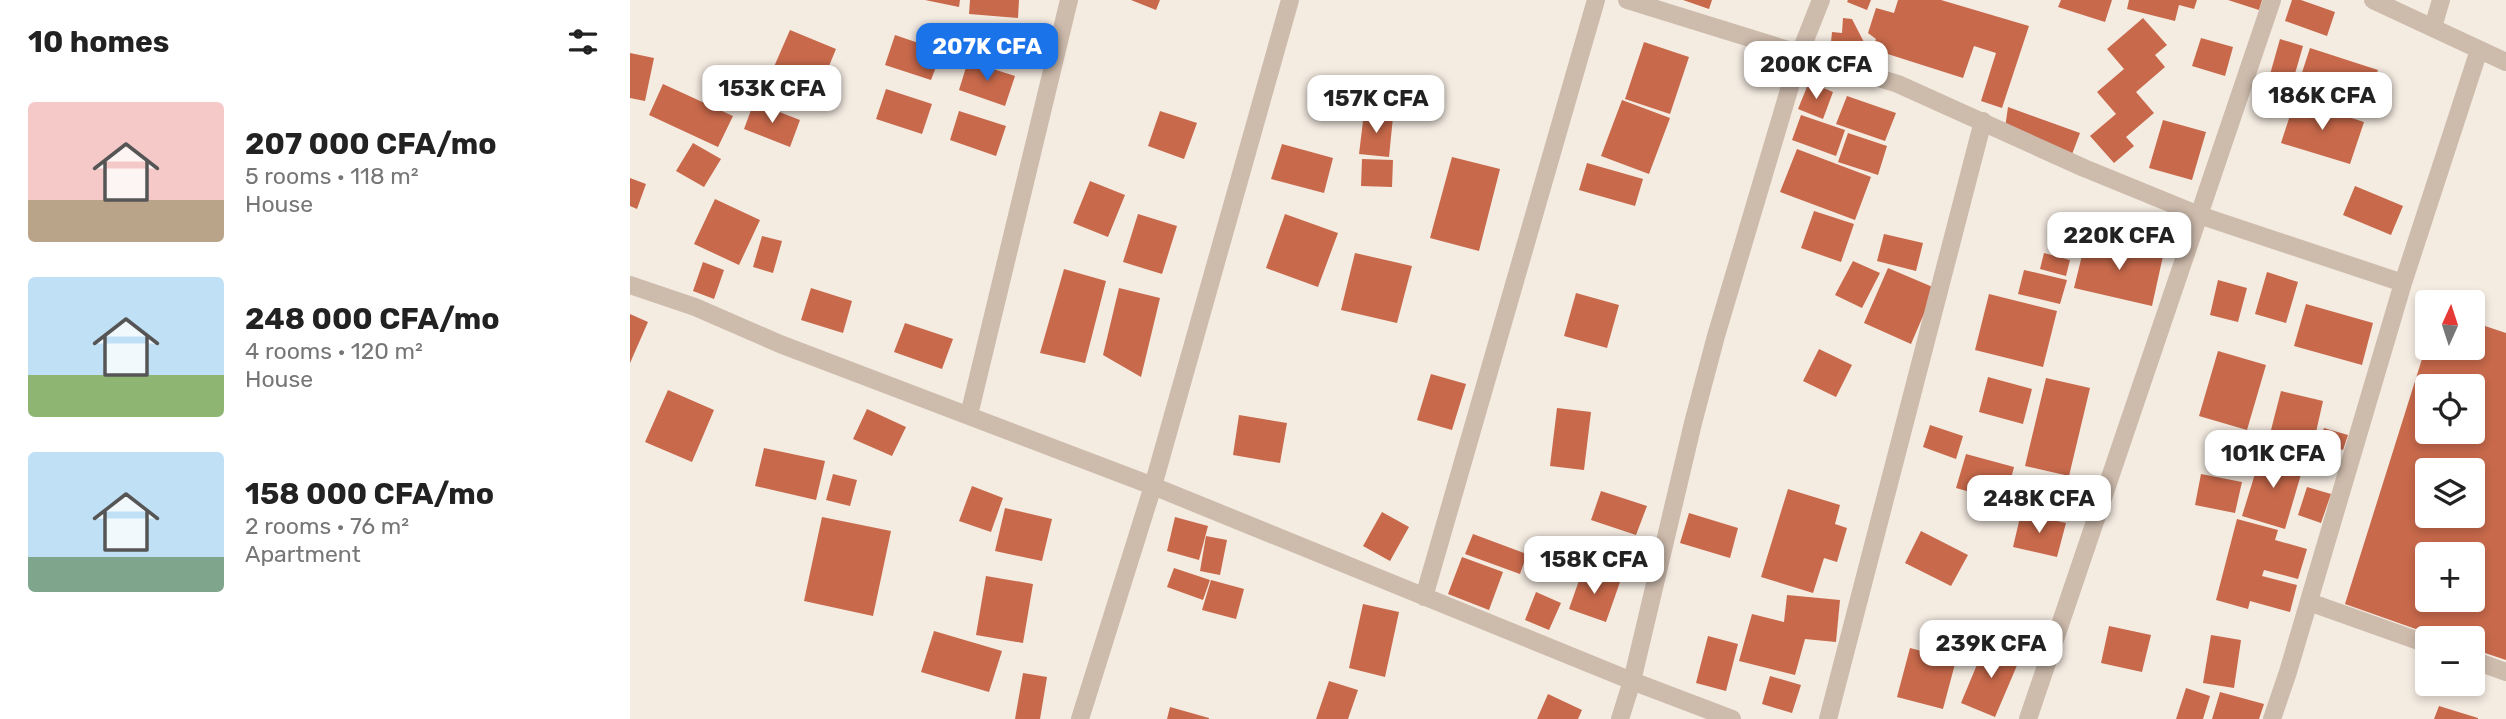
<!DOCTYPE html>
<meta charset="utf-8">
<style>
:root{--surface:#fff;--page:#f2f2f2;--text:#222;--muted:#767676;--accent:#1a73e8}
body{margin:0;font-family:Rubik,sans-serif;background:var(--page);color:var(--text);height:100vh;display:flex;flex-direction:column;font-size:26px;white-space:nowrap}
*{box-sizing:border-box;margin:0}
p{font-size:23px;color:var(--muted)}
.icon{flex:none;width:38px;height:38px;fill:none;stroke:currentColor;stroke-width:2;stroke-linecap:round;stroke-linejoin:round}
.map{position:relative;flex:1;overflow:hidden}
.panel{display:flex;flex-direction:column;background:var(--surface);width:630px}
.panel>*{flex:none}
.needle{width:46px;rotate:3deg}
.tools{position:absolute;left:1785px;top:290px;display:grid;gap:14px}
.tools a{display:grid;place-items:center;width:70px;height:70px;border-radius:7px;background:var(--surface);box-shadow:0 4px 10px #0003;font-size:35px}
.price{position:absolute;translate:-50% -60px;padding:0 16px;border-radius:14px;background:#fff;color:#222;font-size:23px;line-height:46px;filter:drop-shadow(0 2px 4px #0008)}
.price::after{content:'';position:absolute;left:50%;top:42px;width:21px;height:16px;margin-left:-10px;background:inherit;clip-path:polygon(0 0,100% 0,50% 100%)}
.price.selected{background:var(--accent);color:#fff}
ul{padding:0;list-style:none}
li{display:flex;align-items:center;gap:21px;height:175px;padding:0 28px}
li span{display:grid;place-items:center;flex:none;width:196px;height:140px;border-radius:7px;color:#555}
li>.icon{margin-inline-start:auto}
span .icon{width:84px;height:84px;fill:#fffc;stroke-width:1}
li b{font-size:30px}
h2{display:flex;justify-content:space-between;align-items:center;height:84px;padding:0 28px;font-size:30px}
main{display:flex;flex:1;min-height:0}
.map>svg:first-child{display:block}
</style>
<main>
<section class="panel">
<h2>10 homes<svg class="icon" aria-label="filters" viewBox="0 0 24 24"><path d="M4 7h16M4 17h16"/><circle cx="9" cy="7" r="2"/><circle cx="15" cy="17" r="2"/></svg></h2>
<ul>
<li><span style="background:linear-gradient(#f6c9c9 70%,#b9a48a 0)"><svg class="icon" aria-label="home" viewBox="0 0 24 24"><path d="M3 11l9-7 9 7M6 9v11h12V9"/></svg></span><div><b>207 000 CFA/mo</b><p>5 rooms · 118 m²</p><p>House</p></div></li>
<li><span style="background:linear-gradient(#bfe0f5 70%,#8fb573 0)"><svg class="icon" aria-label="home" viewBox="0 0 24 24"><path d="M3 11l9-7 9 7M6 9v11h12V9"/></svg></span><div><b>248 000 CFA/mo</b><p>4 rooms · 120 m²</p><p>House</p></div></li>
<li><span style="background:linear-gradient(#bfe0f5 75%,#7fa58c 0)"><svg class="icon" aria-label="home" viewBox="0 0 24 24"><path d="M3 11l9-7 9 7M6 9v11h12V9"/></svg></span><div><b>158 000 CFA/mo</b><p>2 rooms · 76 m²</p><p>Apartment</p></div></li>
</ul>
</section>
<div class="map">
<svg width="1876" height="719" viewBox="0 0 1876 719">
<rect width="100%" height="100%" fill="#f4ebe1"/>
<!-- building -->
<path fill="#c8694b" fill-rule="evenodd" d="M295,0H330L329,7Z
M340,0H389L388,18L339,14Z
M501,0H530L526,10Z
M1053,0H1082L1079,9Z
M1218,0H1241L1237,10L1217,2Z
M1268,0H1311L1399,26L1372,108L1351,101L1366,53L1344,46L1333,78L1242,49L1246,39L1238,33L1246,8L1264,13Z
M1431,0H1482L1475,22L1428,7Z
M1499,0H1567L1564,9L1549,5L1545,21L1497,9Z
M1598,0H1632L1629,10Z
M1662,0H1671L1705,12L1697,36L1655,21Z
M1213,18L1222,19L1237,48L1226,53L1200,52L1202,32L1212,33Z
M1513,18L1537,45L1525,55L1535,67L1506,92L1524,113L1496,137L1504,146L1484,163L1460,136L1486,114L1467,92L1494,69L1477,49Z
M160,30L206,49L190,88L143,69Z
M265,35L312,51L301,80L255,65Z
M1571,38L1603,47L1595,76L1562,66Z
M1650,39L1673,46L1660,91L1637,85Z
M1014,42L1059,57L1040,114L995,99Z
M1680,48L1748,70L1734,112L1666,91Z
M0,53L24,58L15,101L0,98Z
M338,61L385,76L375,106L329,90Z
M1179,82L1203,92L1193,119L1168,109Z
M33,84L103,116L88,147L19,115Z
M256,89L302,104L292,134L246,119Z
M1217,96L1266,113L1255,141L1206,124Z
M992,100L1040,118L1019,174L971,156Z
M1665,100L1734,122L1720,164L1651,143Z
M124,102L170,120L160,147L114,129Z
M1378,107L1450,133L1441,157L1375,128Z
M329,111L376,126L366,156L320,140Z
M530,111L567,123L554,159L518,146Z
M734,113L763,117L759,157L729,154Z
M1171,115L1215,130L1206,156L1162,140Z
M1533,120L1576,132L1562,180L1519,168Z
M1218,133L1257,146L1248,175L1208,162Z
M63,143L91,159L74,187L46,171Z
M652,144L703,158L694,193L641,179Z
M1167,149L1241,177L1225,220L1150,192Z
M822,157L870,169L849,251L800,238Z
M732,159L763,160L762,187L731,186Z
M957,163L1013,179L1005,206L949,190Z
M0,178L16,184L7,209L0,206Z
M460,181L495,195L478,237L443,223Z
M1725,186L1773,206L1761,235L1713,215Z
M85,199L130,220L109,265L64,244Z
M1184,211L1224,224L1211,262L1171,248Z
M508,214L547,226L532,274L493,262Z
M655,214L708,233L688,287L636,268Z
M1254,234L1293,243L1286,271L1247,261Z
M132,236L152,241L143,273L123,267Z
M1456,239L1533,256L1522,306L1444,288Z
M725,253L782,266L767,323L711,310Z
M1414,253L1440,260L1436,276L1410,269Z
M1223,261L1250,273L1232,308L1205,295Z
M73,262L94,270L84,299L63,291Z
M1258,268L1305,288L1281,344L1234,323Z
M434,269L476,281L455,363L410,353Z
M1394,270L1437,280L1430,304L1388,294Z
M1637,272L1668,282L1656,323L1625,314Z
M1588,280L1617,288L1608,322L1580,315Z
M181,288L222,301L213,333L171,320Z
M489,288L530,298L511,377L473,355Z
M946,293L989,305L977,348L934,336Z
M1359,294L1427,311L1413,367L1345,350Z
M1676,304L1743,323L1732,365L1664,346Z
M0,314L18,322L0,363Z
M1843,322L1876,333V660L1843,649V639H1814L1715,604L1797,343V348H1843ZM1797,387H1843V432H1797ZM1797,471H1843V516H1797ZM1797,555H1843V600H1797Z
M275,323L323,339L312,369L264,352Z
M1189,349L1222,365L1206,397L1173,381Z
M1588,351L1636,365L1617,430L1569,416Z
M801,374L836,384L822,430L787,420Z
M1358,377L1402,389L1393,424L1349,412Z
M1416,378L1460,388L1439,476L1395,466Z
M38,390L84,410L62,462L15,442Z
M1651,391L1693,401L1684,441L1641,430Z
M927,408L961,412L954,470L920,466Z
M237,409L276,427L262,456L223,439Z
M609,415L657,423L650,463L603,455Z
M1300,425L1333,436L1326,459L1293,447Z
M1694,428L1718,435L1713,450L1689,442Z
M134,448L195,461L186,500L125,486Z
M1632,451L1674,464L1655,529L1612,516Z
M1336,454L1384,467L1375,502L1326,488Z
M203,474L227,480L220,506L196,500Z
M1571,474L1612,482L1605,513L1565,505Z
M342,486L373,498L361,532L329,521Z
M1677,487L1701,494L1691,523L1668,515Z
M1158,489L1210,505L1205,524L1217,528L1207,562L1194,558L1183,593L1131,577Z
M971,491L1017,506L1006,535L961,520Z
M375,508L422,519L412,561L365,551Z
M752,512L779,527L760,561L733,546Z
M1059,513L1108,528L1100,558L1050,543Z
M1391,513L1436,523L1427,557L1383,547Z
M192,517L261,531L243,616L174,601Z
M545,517L578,526L569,560L537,551Z
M1607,519L1648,530L1645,540L1677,549L1668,579L1634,570L1632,576L1667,585L1660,612L1620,601L1618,609L1586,600Z
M1291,531L1338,555L1321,586L1275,563Z
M843,534L897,554L890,574L835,554Z
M576,536L597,540L590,575L570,571Z
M832,557L873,572L859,610L818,594Z
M544,568L580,580L573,600L537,587Z
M953,569L990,582L976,622L939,609Z
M356,576L403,584L393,643L346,635Z
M581,580L614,589L606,619L572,610Z
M906,592L931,603L919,630L895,620Z
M1157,595L1210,600L1206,642L1175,639L1165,675L1109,661L1122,614L1154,622Z
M733,604L769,612L755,677L719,668Z
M1306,625L1326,630L1321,647L1302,643Z
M1479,626L1521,635L1512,672L1471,663Z
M304,631L372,651L359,692L291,672Z
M1581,635L1611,640L1604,688L1573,683Z
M1078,636L1108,644L1096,691L1066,683Z
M1356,643L1391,656L1365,717L1331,703Z
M1280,648L1326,660L1313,709L1267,697Z
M393,673L417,677L410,719H385Z
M1140,676L1171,685L1162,713L1132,704Z
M699,681L728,690L718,719H686Z
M1556,688L1580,696L1573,719H1546Z
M1590,692L1634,704L1629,719H1582Z
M918,694L952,710L948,719H907Z
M1809,706L1848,718V719H1804Z
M540,707L579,718V719H537Z"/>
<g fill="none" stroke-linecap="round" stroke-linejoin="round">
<!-- minor -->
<path stroke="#cdbbac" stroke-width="18" d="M997,0L1268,84L1454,168L1569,215L1773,283
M1743,0L1876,62
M1803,27L1811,0
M0,285L65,307L150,344L523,486L1002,681L1102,719
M339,415L439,0
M794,597L966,0
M1679,602L1797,644
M1843,660L1876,672
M450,719L523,486L660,0
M990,719L1002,681L1063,423L1086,336L1170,53L1191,0
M1198,719L1353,121
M1398,719L1642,0
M1642,719L1658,672L1773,283L1849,50"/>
</g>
</svg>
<div class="tools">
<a><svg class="needle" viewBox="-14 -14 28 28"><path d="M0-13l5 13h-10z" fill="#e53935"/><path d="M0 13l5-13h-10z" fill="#767676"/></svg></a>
<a><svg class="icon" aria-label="locate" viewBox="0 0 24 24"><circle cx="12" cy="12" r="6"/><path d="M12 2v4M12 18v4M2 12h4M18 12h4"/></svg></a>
<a><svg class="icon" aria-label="layers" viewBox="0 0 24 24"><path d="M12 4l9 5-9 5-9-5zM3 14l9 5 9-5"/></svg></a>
<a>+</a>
<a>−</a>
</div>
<b class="price selected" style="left:357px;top:83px">207K CFA</b>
<b class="price" style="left:1186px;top:101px">200K CFA</b>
<b class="price" style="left:142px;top:125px">153K CFA</b>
<b class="price" style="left:1692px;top:132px">186K CFA</b>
<b class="price" style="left:746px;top:135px">157K CFA</b>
<b class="price" style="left:1489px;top:272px">220K CFA</b>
<b class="price" style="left:1643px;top:490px">101K CFA</b>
<b class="price" style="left:1409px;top:535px">248K CFA</b>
<b class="price" style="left:964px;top:596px">158K CFA</b>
<b class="price" style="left:1361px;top:680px">239K CFA</b>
</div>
</main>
